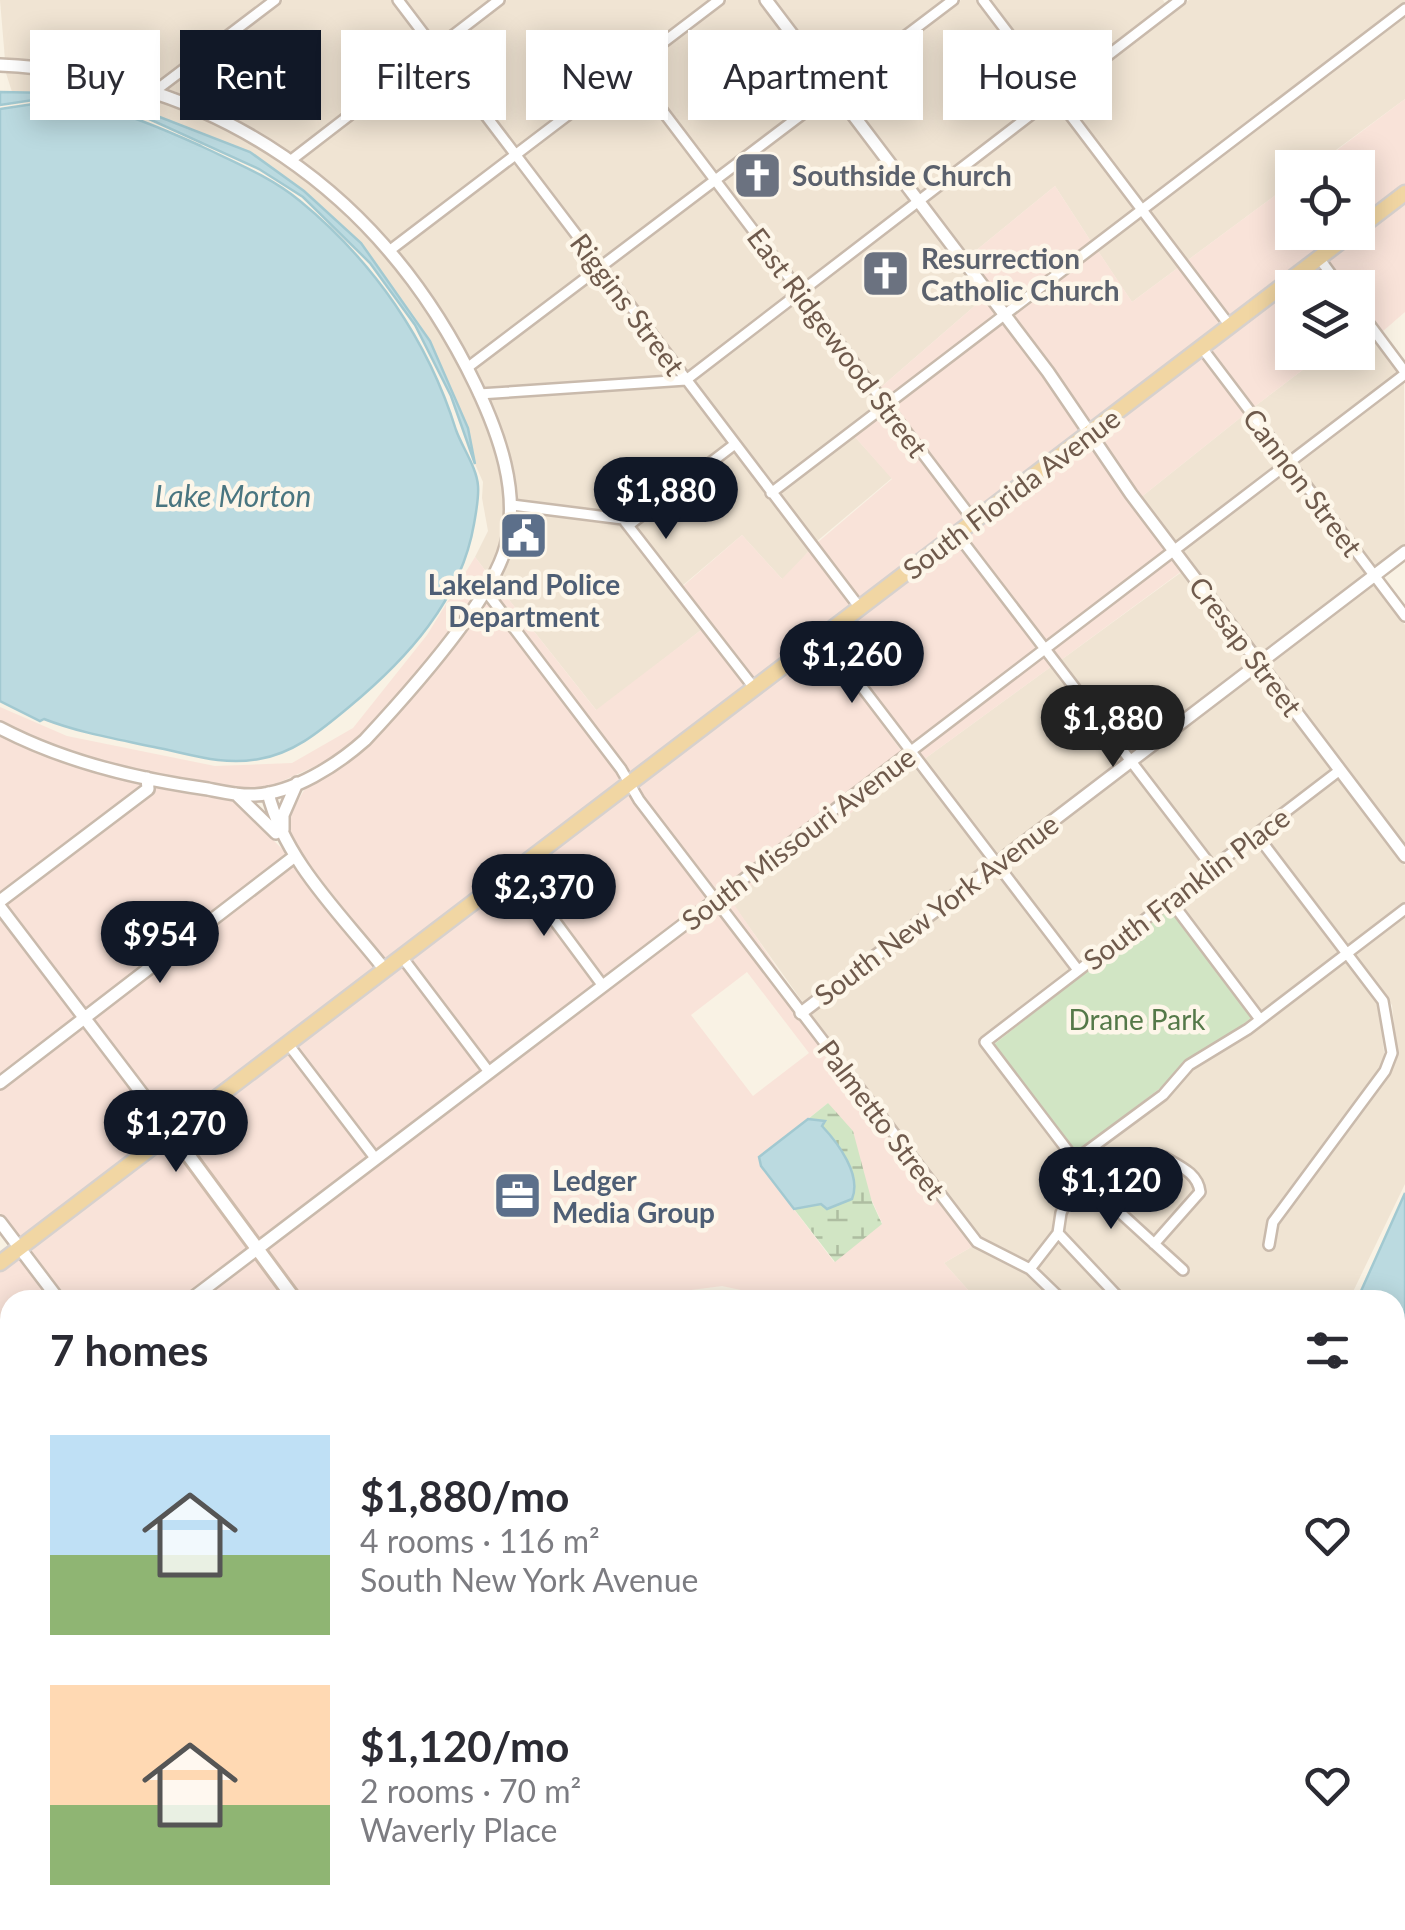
<!DOCTYPE html>
<meta charset="utf-8">
<style>
:root{--surface:#fff;--page:#f7f7f7;--text:#2b2b33;--muted:#7c7c81;--accent:#111827}
body{margin:0;font-family:Lato,sans-serif;background:var(--page);color:var(--text);height:100vh;display:flex;flex-direction:column;font-size:38px;white-space:nowrap}
*{box-sizing:border-box;margin:0}
p{font-size:32px;color:var(--muted)}
.icon{flex:none;width:55px;height:55px;fill:none;stroke:currentColor;stroke-width:2;stroke-linecap:round;stroke-linejoin:round}
.map{position:relative;flex:1;overflow:hidden}
.side{position:absolute;left:0px;top:1290px;width:1405px;height:640px;display:flex;flex-direction:column;background:var(--surface);border-radius:30px 30px 0 0;box-shadow:0 5px 25px #0003}
.side>*{flex:none}
.banner{position:absolute;left:30px;top:30px;width:1345px;height:90px;display:flex;gap:20px}
.fabs{position:absolute;left:1275px;top:150px;display:grid;gap:20px}
.fabs a{display:grid;place-items:center;width:100px;height:100px;border-radius:0px;background:var(--surface);box-shadow:0 5px 25px #0003;font-size:50px}
.price{position:absolute;translate:-50% -85px;padding:0 22px;border-radius:35px;background:var(--accent);color:#fff;font-size:32px;line-height:65px;filter:drop-shadow(0 2px 5px #0008)}
.price::after{content:'';position:absolute;left:50%;top:60px;width:30px;height:22px;margin-left:-15px;background:inherit;clip-path:polygon(0 0,100% 0,50% 100%)}
.price.current{background:#222;color:#fff}
ul{padding:0;list-style:none}
li{display:flex;align-items:center;gap:30px;height:250px;padding:0 50px}
li span{display:grid;place-items:center;flex:none;width:280px;height:200px;border-radius:0px;color:#555}
li>.icon{margin-inline-start:auto}
span .icon{width:120px;height:120px;fill:#fffc;stroke-width:1}
li b{font-size:42px}
h2{display:flex;justify-content:space-between;align-items:center;height:120px;padding:0 50px;font-size:42px}
.pill{padding:0 35px;border-radius:0px;background:var(--surface);box-shadow:0 5px 25px #0003;font-size:35px;line-height:90px}
.pill.current{background:var(--accent);color:#fff}
.map>svg:first-child{display:block}
</style>
<div class="map">
<svg width="1405" height="1930" viewBox="0 0 1405 1930">
<defs>
<pattern id="industrial-furrows" width="10" height="10" patternUnits="userSpaceOnUse" patternTransform="scale(2.5)"><rect width="10" height="10" fill="#e9e4de"/><path d="M-1 1l2-2M0 10L10 0M9 11l2-2" fill="none" stroke="#c1bcb6"/></pattern>
<pattern id="wetland-marsh" width="20" height="14" patternUnits="userSpaceOnUse" patternTransform="scale(2.5)"><rect width="20" height="14" fill="#d1e5c4"/><path d="M1 5h8M5 5V1M11 12h8M15 12V8" fill="none" stroke="#aebda1"/></pattern>
</defs>
<rect width="100%" height="100%" fill="#f9f2e4"/>
<!-- residential -->
<path fill="#f0e4d3" d="M0,0H267L154,85L84,67L5,60Z
M283,0H391L427,48L290,154L241,123L166,89Z
M405,0H491L436,41Z
M507,0H711L516,148L442,49Z
M727,0H759L827,89L717,172L637,68Z
M773,0H945L836,82Z
M961,0H977L1050,96L921,194L842,90Z
M990,0H1163L1166,5L1057,88Z
M1189,0H1405V3L1144,203L1063,97Z
M1405,15V99L1313,167L1292,168V183L1188,260L1150,211Z
M433,56L507,155L390,244L349,201L298,160Z
M5,70L45,72L155,97L236,133L317,189L385,255L446,342L488,429L507,505L500,549L488,574L475,557L488,531L482,498L483,482L475,464L468,428L430,341L361,243L304,191L134,107L53,93L12,92Z
M628,75L708,179L602,260L522,156Z
M833,97L911,200L802,285L723,180Z
M1055,105L1135,210L1092,243L1055,186L968,257L926,202Z
M513,163L593,267L469,360L440,310L397,252Z
M714,187L793,292L687,372L607,268Z
M917,208L985,297L880,388L808,293Z
M1141,218L1179,267L1132,302L1098,251Z
M599,275L676,375L483,388L474,369Z
M799,300L879,405L773,485L693,380Z
M1361,325L1399,373L1291,455L1254,407L1325,353L1358,352V328Z
M1404,381L1405,546L1376,568L1297,463Z
M683,385L728,444L630,518L624,514L517,500L509,461L487,398Z
M885,414L855,437L892,478L816,542L779,493Z
M1245,414L1282,462L1174,543L1140,498Z
M734,452L809,551L783,580L742,535L682,586L636,526Z
M1288,470L1367,574L1259,656L1180,551Z
M517,511L620,524L701,630L597,711L495,582L511,550Z
M1183,571L1251,663L1132,753L1061,660Z
M1373,582L1405,625V847L1265,664Z
M1052,666L1123,760L997,856L923,760Z
M1257,670L1333,770L1213,860L1138,761Z
M914,767L989,863L804,1004L730,900Z
M1130,767L1205,867L1079,963L1003,864Z
M1338,777L1405,866V903L1349,945L1264,834Z
M1255,841L1340,952L1260,1011L1177,901Z
M995,871L1071,970L978,1042L1074,1167L1166,1099L1193,1069L1250,1033L1346,960L1378,1004L1385,1060L1269,1219L1264,1250L1273,1251L1278,1223L1395,1062L1397,1052L1392,1005L1355,953L1405,916V1184L1349,1300H977L944,1263L973,1246L976,1249L984,1242L809,1012Z"/>
<!-- commercial -->
<path fill="#f9e3d9" fill-rule="evenodd" d="M1405,99V187L1358,223V168H1313Z
M1292,183V232L1345,233L1232,318L1188,260Z
M1055,186L1092,243L1006,308L968,257Z
M1405,199V312L1382,332L1358,300V288L1348,287L1326,259Z
M1098,251L1132,302L1179,267L1223,325L1091,426L1012,316Z
M1317,266L1334,287L1292,288V352L1325,353L1254,407L1209,348Z
M985,297L997,315L888,398L880,388Z
M1003,322L1082,433L976,513L894,407Z
M1200,355L1245,414L1140,498L1096,435Z
M885,414L967,520L861,601L817,543L892,479L855,437Z
M1087,441L1165,550L1047,642L965,534Z
M742,535L782,579L809,551L852,607L756,682L682,587Z
M956,541L1038,649L912,746L830,637Z
M475,557L488,574L481,587L408,685L361,737L329,760L267,788L250,790L148,773L61,750L0,722V707L67,736L215,766L292,763L353,728L427,635Z
M1172,558L1182,571L1061,660L1053,650Z
M495,582L596,710L701,630L748,689L633,776L492,589Z
M485,599L624,783L387,963L293,844L289,816L309,782L350,759L369,744Z
M822,643L903,753L718,893L644,797L638,785Z
M1044,656L1052,666L923,760L917,754Z
M0,734L56,760L142,782V787L0,895Z
M909,761L914,767L731,900L802,1005L724,901Z
M153,785L232,798L288,855L87,1011L4,904Z
M629,791L709,899L604,978L524,871Z
M294,863L378,969L173,1126L93,1018Z
M515,878L595,985L491,1064L410,958Z
M715,907L973,1246L944,1263L977,1300H787L722,1286L615,1300H302L264,1249ZM747,972L809,1053L753,1096L691,1015ZM828,1103L882,1223L834,1262L761,1166L759,1157Z
M0,917L78,1017L0,1077Z
M401,965L482,1071L376,1151L296,1045Z
M84,1025L164,1133L21,1241L0,1213V1089Z
M287,1051L367,1158L258,1241L179,1134Z
M170,1141L249,1248L182,1300H66L27,1249Z
M18,1255L52,1300H10V1432L0,1440V1269Z
M255,1256L288,1300H198Z
M10,1623V1796L0,1803V1631Z
M338,1920H914L923,1930H349Z"/>
<!-- industrial -->
<path fill="url(#industrial-furrows)" d="M110,1920H314L326,1930H96Z"/>
<!-- education -->
<path fill="#eee1f5" d="M1395,1805L1405,1811V1930H986L999,1920L1007,1928L1018,1920H1395Z"/>
<!-- wetland -->
<path fill="url(#wetland-marsh)" d="M828,1103L853,1131L872,1202L882,1224L835,1262L794,1209L821,1204L827,1209L852,1199C858,1171 841,1146 822,1126L824,1121L808,1119Z"/>
<!-- green -->
<path fill="#d1e5c4" d="M1168,907L1251,1018L1076,1153L993,1045Z"/>
<!-- water -->
<path fill="#bbdae0" stroke="#a2c9d1" stroke-width="2.5" d="M0,92L53,93L134,107L250,152L304,191L361,243L430,341L468,428L475,464L451,396L415,325L370,263L303,197L259,169L125,108L82,98L40,99L0,105Z
M80,102C123,112 161,128 201,146C234,162 271,177 300,201C373,261 428,340 456,430C462,447 477,468 478,486C479,498 476,512 474,524C461,600 407,659 349,707C321,730 295,753 259,759C222,766 190,754 154,747C117,739 80,733 44,719L40,721L0,701V109L40,103Z
M808,1119L825,1121L822,1126C838,1143 862,1175 852,1199L827,1209L821,1204L794,1209L761,1166L759,1157Z
M1405,1193V1721L1395,1713V1300H1357Z"/>
<g fill="none" stroke-linecap="round" stroke-linejoin="round">
<defs>
<path id="minor" d="M398,0L860,608
M983,0L1230,326
M630,68L974,521
M155,91L275,0
M290,161L499,0
M389,251L719,0
M1319,258L1341,288
M1358,309L1405,372
M1202,348L1405,616
M467,368L953,0
M479,394L686,380L1180,0
M771,493L1405,9
M512,505L623,519L755,689
M629,525L735,444
M957,534L1212,867
M485,590L621,769L639,800L977,1242L1030,1269L1062,1300
M823,636L1078,970
M1256,834L1383,1001L1392,1053L1385,1071L1273,1222L1269,1245
M517,870L603,986
M716,900L1405,374
M1170,900L1259,1018
M402,957L489,1072
M288,1044L375,1158
M1075,1160L1163,1095L1189,1065L1248,1029L1405,909
M1058,1233L1121,1300
M1154,1244L1200,1192C1198,1173 1179,1166 1164,1157
M1030,1269L1058,1233L1061,1213L1066,1202L1080,1190L1083,1172
M1183,1270L1103,1197L985,1042L1340,770
M0,1625L10,1617
M0,1809L10,1802"/>
<path id="tertiary" d="M766,0L1048,372L1131,494L1405,856
M0,65C215,75 383,192 476,386C499,434 520,492 506,546C491,602 406,696 365,740C337,765 293,793 255,795C240,796 223,792 208,789C136,779 65,762 0,728
M268,793C285,862 342,915 385,970
M236,794L276,833
M283,830V815L297,783
M0,901L148,789L147,778
M0,907L172,1133
M801,1013L1405,552
M0,1083L295,856
M0,1222L59,1300
M190,1300L716,900
M0,1446L10,1438
M922,1920L930,1930
M943,1920L951,1930"/>
<path id="secondary" d="M172,1133L295,1300
M0,1544L10,1557
M0,1855L10,1868
M60,1920L71,1930
M323,1920L334,1930
M89,1930L96,1920"/>
<path id="primary" d="M1358,229L1405,193
M0,1263L1353,232
M1395,1758L1405,1764
M1395,1783L1405,1789
M7,1930L13,1920
M28,1930L35,1920"/>
</defs>
<!-- minor casing -->
<use href="#minor" stroke="#c9baac" stroke-width="14"/>
<!-- tertiary casing -->
<use href="#tertiary" stroke="#c9baac" stroke-width="16"/>
<!-- secondary casing -->
<use href="#secondary" stroke="#cebcac" stroke-width="18"/>
<!-- primary casing -->
<use href="#primary" stroke="#d7d1cd" stroke-width="19"/>
<!-- minor -->
<use href="#minor" stroke="#fff" stroke-width="9"/>
<!-- tertiary -->
<use href="#tertiary" stroke="#fff" stroke-width="11"/>
<!-- secondary -->
<use href="#secondary" stroke="#fff" stroke-width="12"/>
<!-- primary -->
<use href="#primary" stroke="#f1d6a3" stroke-width="14"/>
<defs>
<path id="rail" d="M0,1916L15,1930"/>
</defs>
<!-- rail casing -->
<use href="#rail" stroke="#b5a4c1" stroke-width="6"/>
<!-- rail -->
<use href="#rail" stroke="#fdf6e9" stroke-width="2.5" stroke-dasharray="8" stroke-linecap="butt"/>
</g>
<!-- icons -->
<defs>
<symbol id="church-square" viewBox="-11 -11 22 22"><rect x="-9" y="-9" width="18" height="18" rx="4" fill="#6b7280" stroke="#fdf6e9"/><path d="M-1.2-6h2.4v3.5h3.3v2.4h-3.3V6h-2.4V-.1h-3.3v-2.4h3.3Z" fill="#fff"/></symbol>
<symbol id="civic-square" viewBox="-11 -11 22 22"><rect x="-9" y="-9" width="18" height="18" rx="4" fill="#5c6f8a" stroke="#fdf6e9"/><path d="M-.6-6.5H3V-4.5H.6V-3L4-1V1h2V6H-6V1h2V-1L-.6-3ZM-1.2 2.5V6h2.4V2.5Z" fill="#fff"/></symbol>
<symbol id="office-square" viewBox="-11 -11 22 22"><rect x="-9" y="-9" width="18" height="18" rx="4" fill="#5c6f8a" stroke="#fdf6e9"/><path d="M-6-3h4V-5.5h4V-3h4V5H-6ZM-1-4.5V-3h2v-1.5ZM-6 0V1H6V0Z" fill="#fff"/></symbol>
</defs>
<g fill-rule="evenodd">
<use href="#church-square" x="730" y="148" width="55" height="55"/>
<use href="#church-square" x="858" y="246" width="55" height="55"/>
<use href="#civic-square" x="496" y="508" width="55" height="55"/>
<use href="#office-square" x="490" y="1168" width="55" height="55"/>
</g>
<g text-anchor="middle" dominant-baseline="central" stroke-width="9" stroke-linejoin="round" paint-order="stroke">
<!-- worship labels -->
<g font-size="28" font-weight="bold" fill="#5b616d" stroke="#fdf6e9" text-anchor="start">
<text x="792" y="175">Southside Church</text>
<text x="921" y="258">Resurrection<tspan x="921" dy="32">Catholic Church</tspan></text>
</g>
<!-- street labels -->
<g font-size="28" fill="#6f5a4c" stroke="#fdf6e9">
<text transform="translate(628 304) rotate(53)">Riggins Street</text>
<text transform="translate(838 342) rotate(53)">East Ridgewood Street</text>
<text transform="translate(1303 482) rotate(53)">Cannon Street</text>
<text transform="translate(1011 493) rotate(-37)">South Florida Avenue</text>
<text transform="translate(1246 646) rotate(53)">Cresap Street</text>
<text transform="translate(798 838) rotate(-37)">South Missouri Avenue</text>
<text transform="translate(1186 888) rotate(-37)">South Franklin Place</text>
<text transform="translate(936 909) rotate(-37)">South New York Avenue</text>
<text transform="translate(882 1119) rotate(53)">Palmetto Street</text>
</g>
<!-- service labels -->
<g font-size="28" font-weight="bold" fill="#4e5e75" stroke="#fdf6e9">
<text x="524" y="584">Lakeland Police<tspan x="524" dy="32">Department</tspan></text>
<text x="552" y="1180" text-anchor="start">Ledger<tspan x="552" dy="32">Media Group</tspan></text>
</g>
<!-- park labels -->
<g font-size="28" fill="#557949" stroke="#fdf6e9">
<text x="1137" y="1019">Drane Park</text>
</g>
<!-- water labels -->
<g font-size="30" font-style="italic" fill="#497580" stroke="#fdf6e9">
<text x="233" y="495">Lake Morton</text>
</g>
</g>
</svg>
<div class="fabs">
<a><svg class="icon" aria-label="locate" viewBox="0 0 24 24"><circle cx="12" cy="12" r="6"/><path d="M12 2v4M12 18v4M2 12h4M18 12h4"/></svg></a>
<a><svg class="icon" aria-label="layers" viewBox="0 0 24 24"><path d="M12 4l9 5-9 5-9-5zM3 14l9 5 9-5"/></svg></a>
</div>
<b class="price" style="left:666px;top:542px">$1,880</b>
<b class="price" style="left:852px;top:706px">$1,260</b>
<b class="price current" style="left:1113px;top:770px">$1,880</b>
<b class="price" style="left:544px;top:939px">$2,370</b>
<b class="price" style="left:160px;top:986px">$954</b>
<b class="price" style="left:176px;top:1175px">$1,270</b>
<b class="price" style="left:1111px;top:1232px">$1,120</b>
<div class="banner">
<a class="pill">Buy</a>
<a class="pill current">Rent</a>
<a class="pill">Filters</a>
<a class="pill">New</a>
<a class="pill">Apartment</a>
<a class="pill">House</a>
</div>
<section class="side">
<h2>7 homes<svg class="icon" aria-label="filters" viewBox="0 0 24 24"><path d="M4 7h16M4 17h16"/><circle cx="9" cy="7" r="2"/><circle cx="15" cy="17" r="2"/></svg></h2>
<ul>
<li><span style="background:linear-gradient(#bfe0f5 60%,#8fb573 0)"><svg class="icon" aria-label="home" viewBox="0 0 24 24"><path d="M3 11l9-7 9 7M6 9v11h12V9"/></svg></span><div><b>$1,880/mo</b><p>4 rooms · 116 m²</p><p>South New York Avenue</p></div><svg class="icon" aria-label="heart" viewBox="0 0 24 24"><path d="M12 20l-8-8c-3-5 5-10 8-4 3-6 11-1 8 4z"/></svg></li>
<li><span style="background:linear-gradient(#ffd9b3 60%,#8fb573 0)"><svg class="icon" aria-label="home" viewBox="0 0 24 24"><path d="M3 11l9-7 9 7M6 9v11h12V9"/></svg></span><div><b>$1,120/mo</b><p>2 rooms · 70 m²</p><p>Waverly Place</p></div><svg class="icon" aria-label="heart" viewBox="0 0 24 24"><path d="M12 20l-8-8c-3-5 5-10 8-4 3-6 11-1 8 4z"/></svg></li>
</ul>
</section>
</div>
